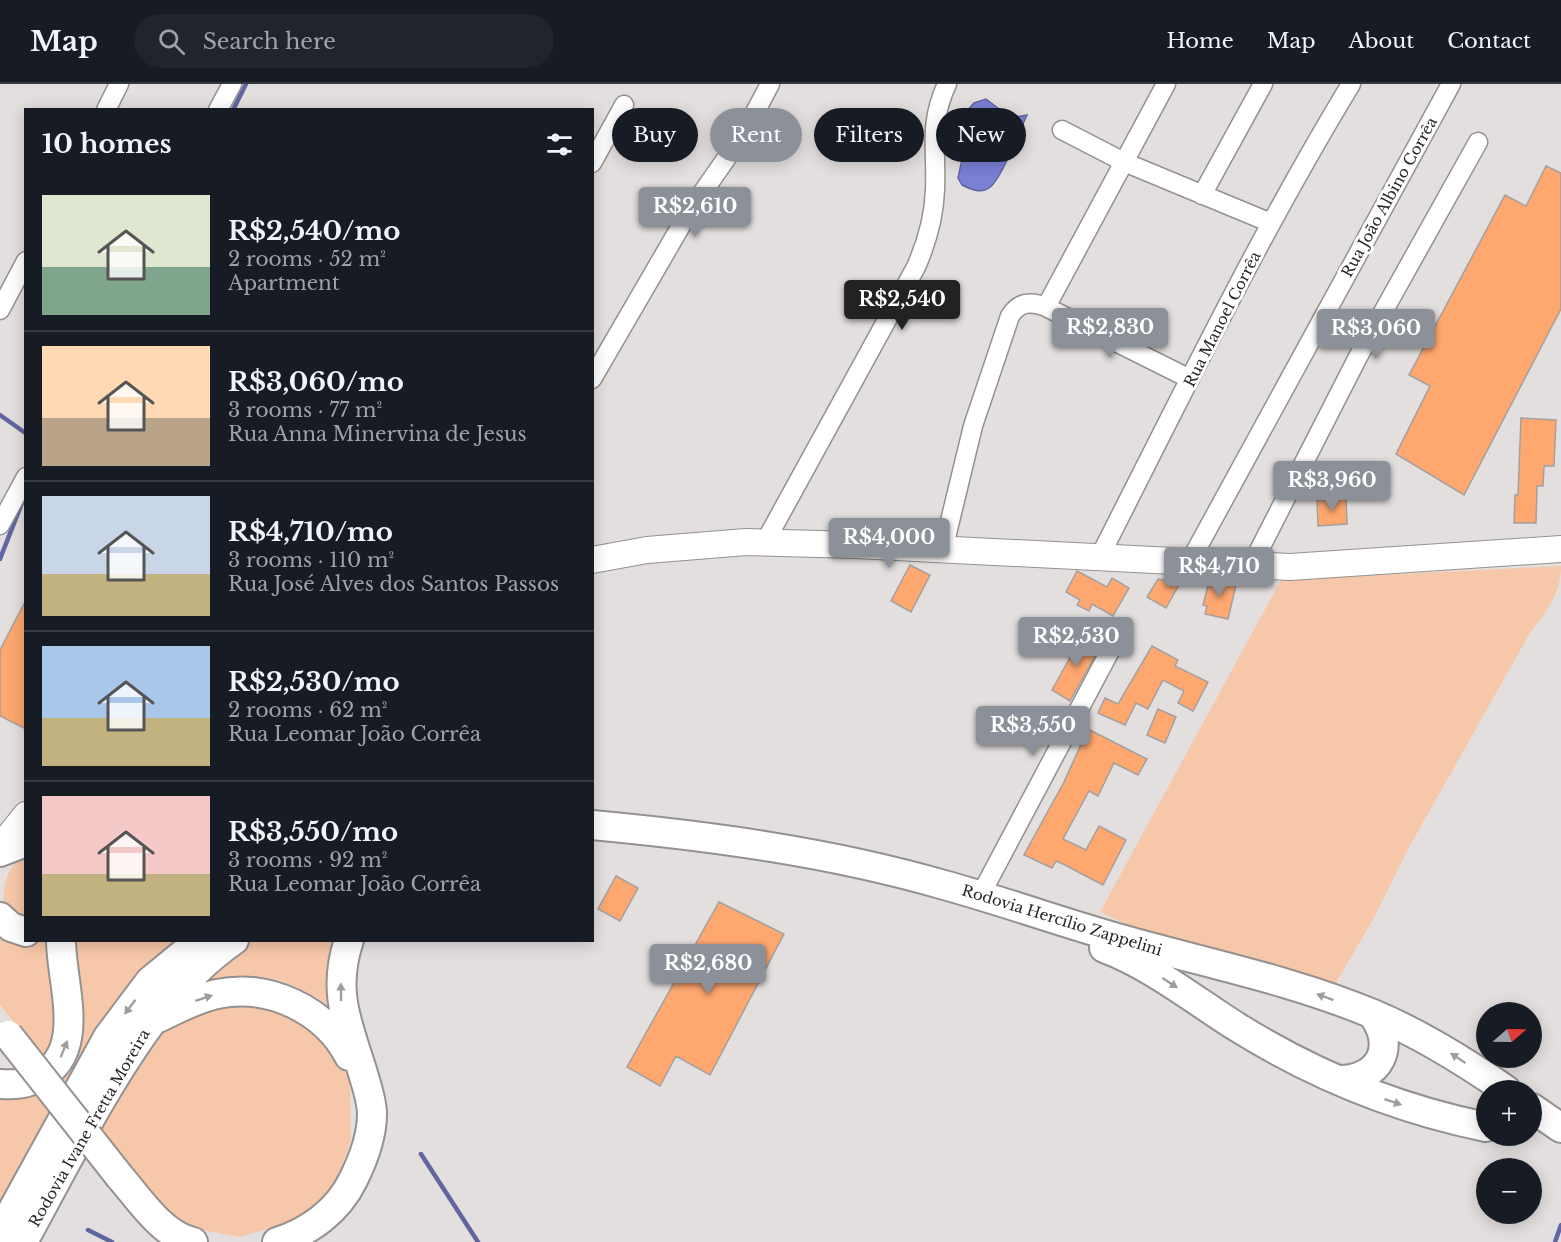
<!DOCTYPE html>
<meta charset="utf-8">
<style>
:root{--surface:#171b24;--page:#20242c;--text:#f1f3f6;--muted:#9ea1a6;--line:#363941;--accent:#8c9099}
body{margin:0;font-family:"Libre Baskerville",serif;background:var(--page);color:var(--text);height:100vh;display:flex;flex-direction:column;font-size:22px;white-space:nowrap}
*{box-sizing:border-box;margin:0}
p{font-size:20px;color:var(--muted)}
.icon{flex:none;width:33px;height:33px;fill:none;stroke:currentColor;stroke-width:2;stroke-linecap:round;stroke-linejoin:round}
.map{position:relative;flex:1;overflow:hidden}
.sheet{position:absolute;left:24px;top:24px;width:570px;height:834px;display:flex;flex-direction:column;background:var(--surface);border-radius:0px;box-shadow:0 3px 15px #0003}
.sheet>*{flex:none}
.banner{position:absolute;left:612px;top:24px;width:570px;height:54px;display:flex;gap:12px}
.needle{width:39px;rotate:70deg}
.fabs{position:absolute;left:1476px;top:918px;display:grid;gap:12px}
.fabs a{display:grid;place-items:center;width:66px;height:66px;border-radius:50%;background:var(--surface);box-shadow:0 3px 15px #0003;font-size:30px}
.price{position:absolute;translate:-50% -51px;padding:0 14px;border-radius:6px;background:var(--accent);color:#fff;font-size:20px;line-height:39px;filter:drop-shadow(0 2px 3px #0008)}
.price::after{content:'';position:absolute;left:50%;top:36px;width:18px;height:14px;margin-left:-9px;background:inherit;clip-path:polygon(0 0,100% 0,50% 100%)}
.price.active{background:#222;color:#fff}
ul{padding:0;list-style:none}
li{display:flex;align-items:center;gap:18px;height:150px;padding:0 18px}
li+li{border-top:2px solid var(--line)}
li span{display:grid;place-items:center;flex:none;width:168px;height:120px;border-radius:0px;color:#555}
li>.icon{margin-inline-start:auto}
span .icon{width:72px;height:72px;fill:#fffc;stroke-width:1}
li b{font-size:26px}
h2{display:flex;justify-content:space-between;align-items:center;height:72px;padding:0 18px;font-size:26px}
.chip{padding:0 21px;border-radius:27px;background:var(--surface);box-shadow:0 3px 15px #0003;font-size:21px;line-height:54px}
.chip.active{background:var(--accent);color:#fff}
header{display:flex;align-items:center;gap:36px;box-sizing:border-box;height:84px;padding:0 30px;background:var(--surface);border-bottom:2px solid var(--line)}
header strong{font-size:28px}
nav{display:flex;gap:33px;margin-inline-start:auto;font-size:21px}
.search{width:420px;height:54px;background:var(--page);display:flex;align-items:center;gap:15px;box-sizing:border-box;padding:0 21px;border-radius:33px;color:var(--muted);font-size:22px}
.map>svg:first-child{display:block}
</style>
<header>
<strong>Map</strong>
<div class="search"><svg class="icon" aria-label="search" viewBox="0 0 24 24"><circle cx="10" cy="10" r="6"/><path d="M15 15l6 6"/></svg>Search here</div>
<nav><a>Home</a><a>Map</a><a>About</a><a>Contact</a></nav>
</header>
<div class="map">
<svg width="1561" height="1158" viewBox="0 0 1561 1158">
<rect width="100%" height="100%" fill="#e3dfde"/>
<!-- green -->
<path fill="#f7c7a9" d="M1561,482C1561,509 1546,528 1530,549L1408,765L1376,830L1333,904L1147,850L1100,828L1281,496Z
M25,773V841C19,837 11,832 6,827C0,809 6,779 25,773Z
M0,845L33,856L54,857L57,936L53,966L44,975L0,921Z
M77,857H173L169,869L0,1133V1011L21,1014L63,982Z
M249,857H339L333,924C320,916 306,907 292,901C254,885 218,897 182,909L215,880Z
M221,917L276,921L330,955L350,997L351,1055L336,1099L298,1136L239,1153L197,1145L163,1125L97,1044L173,934Z"/>
<!-- water -->
<path fill="#7a81d5" stroke="#6166a0" stroke-width="1.5" d="M986,15L1011,34L1027,31C1020,46 1001,96 989,104C981,110 970,105 962,101L958,94L966,57V28L974,19Z"/>
<g fill="none" stroke-linecap="round" stroke-linejoin="round">
<!-- stream -->
<path stroke="#6166a0" stroke-width="4.5" d="M233,26L246,0
M0,331L24,348
M0,475L22,419
M421,1070L478,1158
M88,1146L112,1158
M1555,1158L1561,1141"/>
</g>
<!-- building -->
<path fill="#fea76f" stroke="#a3a09f" stroke-width="1.5" d="M1546,82L1561,89V225L1464,411L1396,370L1430,302L1409,291L1505,111L1526,122Z
M1521,334L1556,336L1554,382H1544L1543,402H1537L1536,439H1514L1515,411H1518Z
M1346,415L1347,440L1318,442L1317,416Z
M910,481L930,491L911,528L891,517Z
M1077,487L1107,503L1112,494L1129,504L1113,532L1092,520L1089,527L1077,521L1080,516L1066,508Z
M1210,494L1236,501L1228,535L1205,530L1207,522L1203,521Z
M1158,495L1180,499L1166,524L1147,513Z
M26,516V645L0,632V566Z
M1082,552L1100,563L1070,617L1052,606Z
M1152,562L1178,576L1175,582L1208,598L1193,627L1178,619L1184,607L1163,596L1148,625L1136,619L1125,641L1098,629L1105,614L1118,620Z
M1158,625L1176,633L1165,659L1147,651Z
M1088,645L1147,675L1138,691L1114,679L1098,712L1089,707L1063,755L1086,766L1099,742L1126,756L1103,801L1063,780L1056,777L1052,784L1024,771L1064,698Z
M616,792L638,804L620,837L598,825Z
M719,818L784,850L710,991L676,972L660,1002L627,983Z"/>
<g fill="none" stroke-linecap="round" stroke-linejoin="round">
<defs>
<path id="street" d="M106,26L119,0
M218,26L232,0
M1062,46L1124,78L1271,139
M592,79L624,21
M1202,111L1263,0
M1046,223L1190,295
M0,226L26,177
M592,295L689,128L744,49L770,0
M0,441L26,393
M765,458L916,183C927,158 934,134 935,106C937,64 928,41 947,0
M943,466L973,342L1010,232C1019,218 1031,217 1046,223L1166,0
M1099,474C1180,315 1258,153 1351,0
M1189,479L1451,0
M1251,482L1359,271L1478,58
M980,812L1119,550"/>
<path id="secondary" d="M592,476L647,466L746,458L857,461L1290,483L1561,465
M6,765L10,751L26,731"/>
<path id="primary" d="M592,741C710,752 830,768 944,801C1006,818 1066,840 1128,857C1210,880 1294,897 1373,930C1421,950 1464,977 1506,1006
M0,768L26,758
M0,833L11,843L26,848
M1104,864C1152,882 1194,916 1237,943C1314,991 1398,1025 1486,1043
M158,934C177,925 197,914 217,910C269,899 325,926 349,972
M1339,996C1380,996 1397,962 1372,930
M0,1000C15,1001 26,1000 40,993C88,966 61,900 61,856
M1532,1024L1561,1044
M120,1093C140,1116 162,1151 193,1158
M0,1149L108,953L150,897L200,856
M23,1158C48,1112 72,1066 98,1021C135,958 173,899 234,856
M277,1158C309,1148 338,1127 353,1096C363,1076 372,1053 372,1030C372,1016 366,1000 362,986C347,938 332,907 349,856"/>
</defs>
<!-- street casing -->
<use href="#street" stroke="#949190" stroke-width="21"/>
<!-- secondary casing -->
<use href="#secondary" stroke="#949190" stroke-width="28"/>
<!-- primary casing -->
<use href="#primary" stroke="#949190" stroke-width="32"/>
<!-- street -->
<use href="#street" stroke="#fff" stroke-width="18"/>
<!-- secondary -->
<use href="#secondary" stroke="#fff" stroke-width="26"/>
<!-- primary -->
<use href="#primary" stroke="#fff" stroke-width="28"/>
<defs>
<path id="primary-bridge" d="M8,951L120,1093"/>
</defs>
<!-- primary-bridge casing -->
<use href="#primary-bridge" stroke="#949190" stroke-width="32" stroke-linecap="butt"/>
<!-- primary-bridge -->
<use href="#primary-bridge" stroke="#fff" stroke-width="28"/>
</g>
<!-- one-way arrows -->
<defs><path id="oneway-solid" d="M-6-.8H1V-3.2L6.5 0L1 3.2V.8H-6Z" transform="scale(1.5)"/></defs>
<g fill="#9e9e9d">
<use href="#oneway-solid" transform="translate(1170 899) rotate(33)"/>
<use href="#oneway-solid" transform="translate(341 908) rotate(-91)"/>
<use href="#oneway-solid" transform="translate(1325 913) rotate(-160)"/>
<use href="#oneway-solid" transform="translate(204 914) rotate(-18)"/>
<use href="#oneway-solid" transform="translate(130 923) rotate(127)"/>
<use href="#oneway-solid" transform="translate(64 965) rotate(-68)"/>
<use href="#oneway-solid" transform="translate(1458 974) rotate(-147)"/>
<use href="#oneway-solid" transform="translate(1393 1018) rotate(18)"/>
</g>
<g text-anchor="middle" dominant-baseline="central" stroke-width="6" stroke-linejoin="round" paint-order="stroke">
<!-- street labels -->
<g font-size="15" fill="#282726" stroke="#fff">
<text transform="translate(1389 113) rotate(-61)">Rua João Albino Corrêa</text>
<text transform="translate(1222 235) rotate(-63)">Rua Manoel Corrêa</text>
<text transform="translate(1062 836) rotate(17)">Rodovia Hercílio Zappelini</text>
<text transform="translate(89 1044) rotate(-60)">Rodovia Ivane Fretta Moreira</text>
</g>
</g>
</svg>
<div class="fabs">
<a><svg class="needle" viewBox="-14 -14 28 28"><path d="M0-13l5 13h-10z" fill="#e53935"/><path d="M0 13l5-13h-10z" fill="#9ea1a6"/></svg></a>
<a>+</a>
<a>−</a>
</div>
<b class="price" style="left:695px;top:154px">R$2,610</b>
<b class="price active" style="left:902px;top:247px">R$2,540</b>
<b class="price" style="left:1110px;top:275px">R$2,830</b>
<b class="price" style="left:1376px;top:276px">R$3,060</b>
<b class="price" style="left:1332px;top:428px">R$3,960</b>
<b class="price" style="left:889px;top:485px">R$4,000</b>
<b class="price" style="left:1219px;top:514px">R$4,710</b>
<b class="price" style="left:1076px;top:584px">R$2,530</b>
<b class="price" style="left:1033px;top:673px">R$3,550</b>
<b class="price" style="left:708px;top:911px">R$2,680</b>
<div class="banner">
<a class="chip">Buy</a>
<a class="chip active">Rent</a>
<a class="chip">Filters</a>
<a class="chip">New</a>
</div>
<section class="sheet">
<h2>10 homes<svg class="icon" aria-label="filters" viewBox="0 0 24 24"><path d="M4 7h16M4 17h16"/><circle cx="9" cy="7" r="2"/><circle cx="15" cy="17" r="2"/></svg></h2>
<ul>
<li><span style="background:linear-gradient(#dfe7d0 60%,#7fa58c 0)"><svg class="icon" aria-label="home" viewBox="0 0 24 24"><path d="M3 11l9-7 9 7M6 9v11h12V9"/></svg></span><div><b>R$2,540/mo</b><p>2 rooms · 52 m²</p><p>Apartment</p></div></li>
<li><span style="background:linear-gradient(#ffd9b3 60%,#b9a48a 0)"><svg class="icon" aria-label="home" viewBox="0 0 24 24"><path d="M3 11l9-7 9 7M6 9v11h12V9"/></svg></span><div><b>R$3,060/mo</b><p>3 rooms · 77 m²</p><p>Rua Anna Minervina de Jesus</p></div></li>
<li><span style="background:linear-gradient(#c9d6e8 65%,#c2b280 0)"><svg class="icon" aria-label="home" viewBox="0 0 24 24"><path d="M3 11l9-7 9 7M6 9v11h12V9"/></svg></span><div><b>R$4,710/mo</b><p>3 rooms · 110 m²</p><p>Rua José Alves dos Santos Passos</p></div></li>
<li><span style="background:linear-gradient(#a9c7e8 60%,#c2b280 0)"><svg class="icon" aria-label="home" viewBox="0 0 24 24"><path d="M3 11l9-7 9 7M6 9v11h12V9"/></svg></span><div><b>R$2,530/mo</b><p>2 rooms · 62 m²</p><p>Rua Leomar João Corrêa</p></div></li>
<li><span style="background:linear-gradient(#f6c9c9 65%,#c2b280 0)"><svg class="icon" aria-label="home" viewBox="0 0 24 24"><path d="M3 11l9-7 9 7M6 9v11h12V9"/></svg></span><div><b>R$3,550/mo</b><p>3 rooms · 92 m²</p><p>Rua Leomar João Corrêa</p></div></li>
</ul>
</section>
</div>
